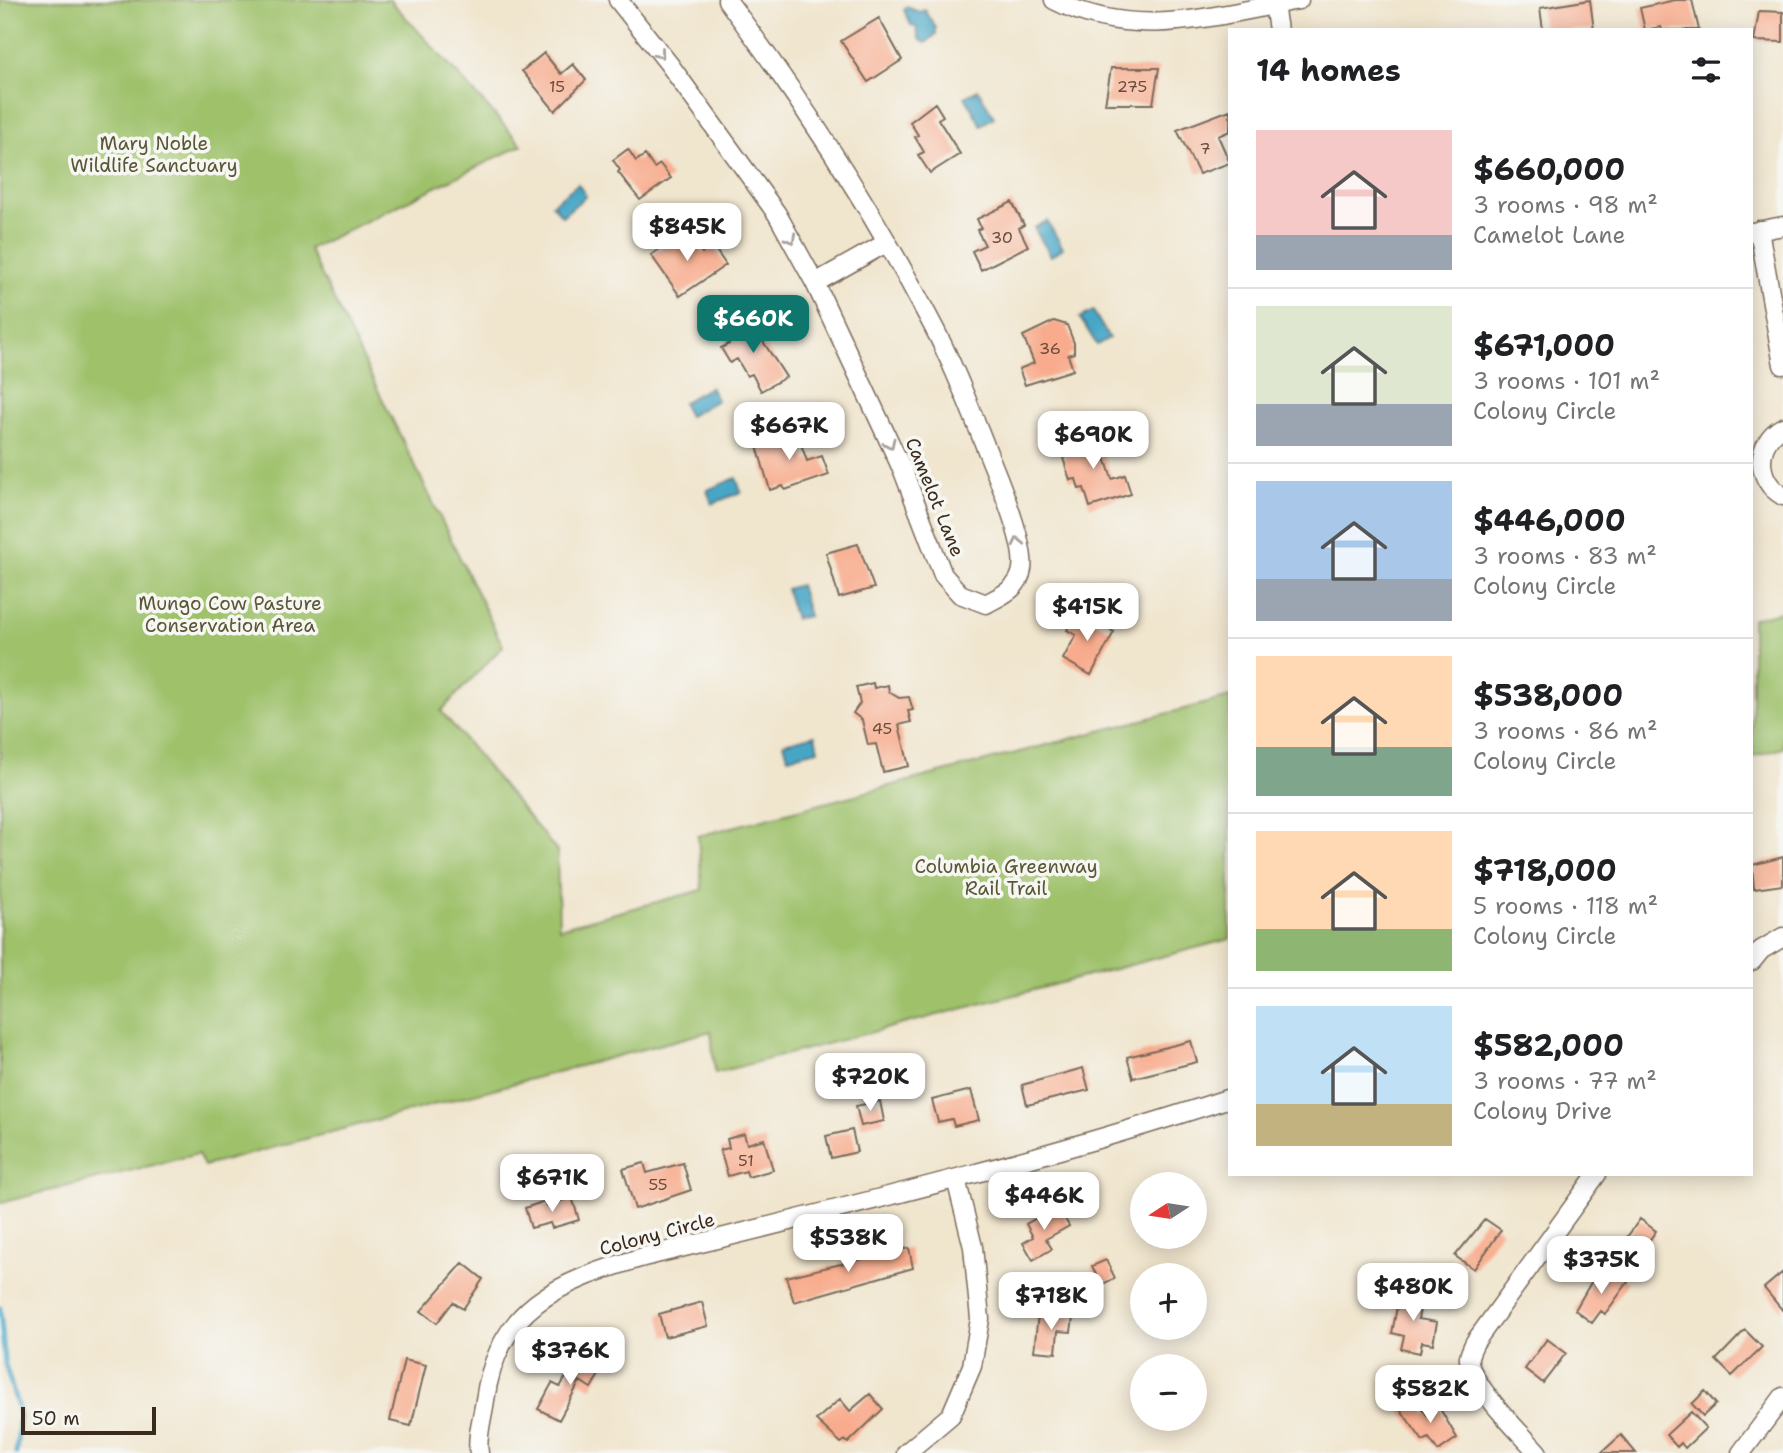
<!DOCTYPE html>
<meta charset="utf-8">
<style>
:root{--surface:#fff;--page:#f2f2f2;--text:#202124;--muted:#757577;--line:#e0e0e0;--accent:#0f766e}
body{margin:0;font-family:"Shantell Sans",sans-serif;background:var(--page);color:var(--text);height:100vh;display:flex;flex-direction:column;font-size:26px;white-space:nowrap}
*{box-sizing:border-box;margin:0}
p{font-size:23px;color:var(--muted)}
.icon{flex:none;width:38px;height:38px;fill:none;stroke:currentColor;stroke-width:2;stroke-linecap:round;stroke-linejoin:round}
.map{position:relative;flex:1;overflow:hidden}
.side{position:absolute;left:1228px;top:28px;width:525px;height:1148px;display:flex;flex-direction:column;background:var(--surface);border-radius:0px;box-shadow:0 4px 18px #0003}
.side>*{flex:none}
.needle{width:46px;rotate:258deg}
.buttons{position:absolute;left:1130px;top:1172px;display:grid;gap:14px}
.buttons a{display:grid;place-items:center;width:77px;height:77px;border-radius:50%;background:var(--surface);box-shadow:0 4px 18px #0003;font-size:35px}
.scale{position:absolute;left:21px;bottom:18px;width:135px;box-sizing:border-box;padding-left:7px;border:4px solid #3b2a1e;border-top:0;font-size:19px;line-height:24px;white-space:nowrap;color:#3b2a1e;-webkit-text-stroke:5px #f6f6f2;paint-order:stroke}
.price{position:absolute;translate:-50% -60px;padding:0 16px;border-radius:14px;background:#fff;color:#222;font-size:23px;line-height:46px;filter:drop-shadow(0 2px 4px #0008)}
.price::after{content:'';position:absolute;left:50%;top:42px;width:21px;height:16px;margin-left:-10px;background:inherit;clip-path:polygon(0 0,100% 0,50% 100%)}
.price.current{background:var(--accent);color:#fff}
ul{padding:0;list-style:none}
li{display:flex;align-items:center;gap:21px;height:175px;padding:0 28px}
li+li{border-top:2px solid var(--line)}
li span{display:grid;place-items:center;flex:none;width:196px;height:140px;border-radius:0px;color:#555}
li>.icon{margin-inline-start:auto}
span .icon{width:84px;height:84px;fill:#fffc;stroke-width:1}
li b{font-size:30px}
h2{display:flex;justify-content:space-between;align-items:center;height:84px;padding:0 28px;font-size:30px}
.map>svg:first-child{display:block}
</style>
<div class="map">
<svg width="1783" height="1453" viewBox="0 0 1783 1453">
<rect width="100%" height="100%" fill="#f6f6f2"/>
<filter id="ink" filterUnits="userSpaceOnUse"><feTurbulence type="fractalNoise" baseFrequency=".0143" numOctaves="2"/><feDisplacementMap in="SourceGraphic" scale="14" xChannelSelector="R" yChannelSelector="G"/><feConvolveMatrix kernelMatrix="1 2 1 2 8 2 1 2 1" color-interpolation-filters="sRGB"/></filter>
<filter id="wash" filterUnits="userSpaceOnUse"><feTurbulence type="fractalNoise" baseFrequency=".00686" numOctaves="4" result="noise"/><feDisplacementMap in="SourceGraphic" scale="28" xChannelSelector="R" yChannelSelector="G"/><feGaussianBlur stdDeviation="1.57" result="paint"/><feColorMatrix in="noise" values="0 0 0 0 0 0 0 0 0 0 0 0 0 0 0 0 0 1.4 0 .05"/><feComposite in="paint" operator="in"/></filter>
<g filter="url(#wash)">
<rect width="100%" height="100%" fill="#f0e5cd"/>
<!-- green -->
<path fill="#9ec16a" stroke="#6c7644" stroke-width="2" d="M0,0H390L522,145L309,249L503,646L441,711L557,851L559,928L702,890L698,836L1230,697V939L715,1073L711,1031L204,1166L198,1154L0,1203Z
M1783,611V748L1752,757V619Z"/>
<!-- water -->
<path fill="#47a6c6" stroke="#416872" stroke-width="2" d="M907,7L919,12L925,10L936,28V34L926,43L919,39L916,27L911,25L904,10Z
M978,90L994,117L981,125L965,97Z
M578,184L586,196L562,216L552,204Z
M1047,221L1063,248L1051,256L1034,228Z
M1093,311L1109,338L1097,345L1080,318Z
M710,387L717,400L689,416L682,403Z
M736,478L741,492L712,504L707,490Z
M800,585L809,616L795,619L786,589Z
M815,735L818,750L788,757L784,743Z"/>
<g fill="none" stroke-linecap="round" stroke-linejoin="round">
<!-- stream -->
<path stroke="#47a6c6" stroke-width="5" d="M0,1308L5,1364L20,1415L16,1453"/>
</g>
<g id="blocks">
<!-- building -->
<path fill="#f8ac8d" d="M1590,0L1594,30H1543L1540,8Z
M1675,0H1692L1699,30H1662L1661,27L1645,30L1640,8Z
M1759,11L1783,12V42L1754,41Z
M879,18L902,60L868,82L841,41Z
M544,53L561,74L573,64L586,80L555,111L522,71Z
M1111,68H1159L1153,104H1105Z
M935,103L943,116L938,119L960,154L930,173L918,155L924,152L915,137L918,135L910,122Z
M1230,110V131L1218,136L1230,163L1199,174L1177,130Z
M628,149L636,161L645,155L654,168L660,164L671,178L640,200L618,172L620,170L613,160Z
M1012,202L1024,225L1019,228L1028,246L981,270L972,251L985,245L977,230L981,228L977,219Z
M687,230L702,253L713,246L726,265L680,296L651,255Z
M749,320L786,377L761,391L752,374L747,376L737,359L730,363L721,348L729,344L724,334Z
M1054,321L1067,325L1074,343V353L1068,355L1073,370L1025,385L1019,369L1034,363L1023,336Z
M790,431L797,433L807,461L822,456L829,475L785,490L783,486L770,490L756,443Z
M1094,433L1098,436L1112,479L1125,475L1131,494L1090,507L1084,488L1079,489L1076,479L1070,480L1063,458L1069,456L1064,442Z
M858,544L874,588L839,598L826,553Z
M1077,612L1114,632L1091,675L1063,659L1076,635L1067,630Z
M873,683L874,688L888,685L889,692L899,698L909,697L913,710L908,711L911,722L899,725L909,766L883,772L876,744L868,745L862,720L853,713L860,703L856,687Z
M1783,857V885L1754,889L1752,865Z
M1191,1041L1197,1062L1133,1078L1127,1057Z
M1083,1068L1089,1090L1027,1105L1022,1085Z
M971,1090L979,1120L954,1126L952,1119L938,1122L932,1100Z
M880,1101L884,1121L861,1126L856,1106Z
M852,1130L857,1152L831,1158L826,1136Z
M744,1134L747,1144L764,1139L773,1170L748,1177L746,1171L728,1176L720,1150L729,1148L727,1139Z
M644,1163L647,1173L683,1163L691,1190L635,1209L623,1169Z
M572,1197L579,1220L552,1228L550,1223L531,1228L525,1208L545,1201L546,1206Z
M1058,1206L1069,1226L1046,1239L1052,1249L1033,1260L1023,1243L1033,1237L1026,1224Z
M1485,1219L1501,1230L1474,1269L1455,1256Z
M1640,1219L1656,1231L1638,1256L1622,1244Z
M909,1248L913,1268L794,1302L786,1277Z
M1106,1260L1115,1278L1101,1285L1092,1266Z
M463,1263L483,1279L463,1309L453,1302L437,1323L421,1311Z
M1610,1269L1628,1282L1605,1314L1601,1311L1592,1323L1575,1310L1593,1279L1599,1284Z
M1783,1272V1311L1764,1288Z
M1400,1291L1423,1295L1418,1319L1437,1322L1433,1344L1422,1342L1420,1353L1401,1349L1404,1336L1392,1333Z
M702,1302L708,1326L665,1337L659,1314Z
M1038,1314L1073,1317L1071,1332L1058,1331L1056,1353L1034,1351Z
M1745,1330L1762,1347L1732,1376L1716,1360Z
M1547,1339L1566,1353L1543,1383L1525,1369Z
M580,1354L603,1368L591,1388L580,1381L559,1420L538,1409L552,1383L560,1387Z
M404,1360L426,1365L411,1426L390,1421Z
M1705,1391L1716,1404L1703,1416L1692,1404Z
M870,1394L883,1409L848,1443L845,1440L841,1443L816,1420L840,1399L850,1411Z
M1415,1399L1427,1415L1439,1407L1457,1438L1438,1451L1429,1438L1423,1441L1400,1409Z
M1691,1412L1706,1428L1685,1448L1681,1443L1677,1447L1666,1435Z
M1621,1435L1636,1453H1601Z"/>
</g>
</g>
<g filter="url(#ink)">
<use href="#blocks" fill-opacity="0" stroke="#7a6b5b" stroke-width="2"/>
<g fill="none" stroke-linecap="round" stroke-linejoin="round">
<defs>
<path id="street" d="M618,0L669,64L777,214L815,283L903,471L943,575L960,594L986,604C1002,595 1019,589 1022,569C1026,547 1001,485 992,463C973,416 955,367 931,322C872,209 803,102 727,0
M1054,0C1135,42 1215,15 1299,0
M1274,4L1278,30
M1759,230L1783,365
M1752,232L1783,226
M815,283L886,243
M1783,427C1755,442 1755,481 1783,496
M1752,961L1761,950L1783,937
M479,1453C476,1437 483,1416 485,1400C498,1306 558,1283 640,1258C838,1209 1036,1162 1230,1098
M906,1453L951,1415L972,1366L980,1319L973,1247L956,1179
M1538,1453C1522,1434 1466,1381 1469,1357C1470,1352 1473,1346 1475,1342L1597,1174
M1741,1453L1783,1397"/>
</defs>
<!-- street casing -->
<use href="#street" stroke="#7a6b5b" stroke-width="21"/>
<!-- street -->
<use href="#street" stroke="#fff" stroke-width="18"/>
</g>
<!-- one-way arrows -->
<defs><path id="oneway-chevron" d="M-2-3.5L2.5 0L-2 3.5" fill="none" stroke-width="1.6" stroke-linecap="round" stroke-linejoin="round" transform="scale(1.75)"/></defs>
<g stroke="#a79f9a">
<use href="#oneway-chevron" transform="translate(660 54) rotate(50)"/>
<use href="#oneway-chevron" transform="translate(791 239) rotate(61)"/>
<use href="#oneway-chevron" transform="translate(890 444) rotate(65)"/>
<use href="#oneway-chevron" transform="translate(1018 542) rotate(-102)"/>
</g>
</g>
<g text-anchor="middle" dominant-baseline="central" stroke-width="7" stroke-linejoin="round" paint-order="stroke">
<!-- number labels -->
<g font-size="16" fill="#6a4a3a">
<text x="557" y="86">15</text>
<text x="1132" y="86">275</text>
<text x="1205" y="148">7</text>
<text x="1002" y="237">30</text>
<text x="1050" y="348">36</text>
<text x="882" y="728">45</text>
<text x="746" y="1160">51</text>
<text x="658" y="1184">55</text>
</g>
<!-- park labels -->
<g font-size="19" fill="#595735" stroke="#f6f6f2">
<text x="154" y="143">Mary Noble<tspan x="154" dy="22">Wildlife Sanctuary</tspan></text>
<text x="230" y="603">Mungo Cow Pasture<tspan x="230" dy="22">Conservation Area</tspan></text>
<text x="1006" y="866">Columbia Greenway<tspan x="1006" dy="22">Rail Trail</tspan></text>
</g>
<!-- street labels -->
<g font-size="19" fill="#3b2a1e" stroke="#f6f6f2">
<text transform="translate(935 497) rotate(68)">Camelot Lane</text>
<text transform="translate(657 1234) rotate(-15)">Colony Circle</text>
</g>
</g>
</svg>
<div class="buttons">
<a><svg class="needle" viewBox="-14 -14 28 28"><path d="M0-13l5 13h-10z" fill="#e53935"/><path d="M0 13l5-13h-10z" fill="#757577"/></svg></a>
<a>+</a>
<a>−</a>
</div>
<div class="scale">50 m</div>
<b class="price" style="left:687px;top:263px">$845K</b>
<b class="price current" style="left:753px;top:355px">$660K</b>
<b class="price" style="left:789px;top:462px">$667K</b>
<b class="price" style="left:1093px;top:471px">$690K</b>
<b class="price" style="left:1087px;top:643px">$415K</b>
<b class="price" style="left:870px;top:1113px">$720K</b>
<b class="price" style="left:552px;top:1214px">$671K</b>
<b class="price" style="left:1044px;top:1232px">$446K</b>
<b class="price" style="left:848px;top:1274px">$538K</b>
<b class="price" style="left:1601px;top:1296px">$375K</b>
<b class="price" style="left:1413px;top:1323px">$480K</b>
<b class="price" style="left:1051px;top:1332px">$718K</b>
<b class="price" style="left:570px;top:1387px">$376K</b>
<b class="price" style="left:1430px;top:1425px">$582K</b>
<section class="side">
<h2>14 homes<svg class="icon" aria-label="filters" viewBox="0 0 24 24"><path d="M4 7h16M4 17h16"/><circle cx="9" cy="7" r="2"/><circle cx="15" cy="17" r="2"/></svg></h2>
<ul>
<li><span style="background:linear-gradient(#f6c9c9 75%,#9aa5b1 0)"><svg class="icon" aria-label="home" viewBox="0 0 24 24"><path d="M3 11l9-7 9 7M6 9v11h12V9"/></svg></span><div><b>$660,000</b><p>3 rooms · 98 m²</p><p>Camelot Lane</p></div></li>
<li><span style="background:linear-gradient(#dfe7d0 70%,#9aa5b1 0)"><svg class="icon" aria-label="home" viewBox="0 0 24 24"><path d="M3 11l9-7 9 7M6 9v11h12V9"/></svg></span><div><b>$671,000</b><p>3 rooms · 101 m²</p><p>Colony Circle</p></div></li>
<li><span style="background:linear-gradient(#a9c7e8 70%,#9aa5b1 0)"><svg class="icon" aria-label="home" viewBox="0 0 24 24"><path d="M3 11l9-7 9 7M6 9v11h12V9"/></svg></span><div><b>$446,000</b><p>3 rooms · 83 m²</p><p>Colony Circle</p></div></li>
<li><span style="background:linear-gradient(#ffd9b3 65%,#7fa58c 0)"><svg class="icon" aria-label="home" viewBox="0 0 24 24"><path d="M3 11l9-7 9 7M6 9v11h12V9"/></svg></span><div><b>$538,000</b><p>3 rooms · 86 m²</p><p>Colony Circle</p></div></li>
<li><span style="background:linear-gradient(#ffd9b3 70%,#8fb573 0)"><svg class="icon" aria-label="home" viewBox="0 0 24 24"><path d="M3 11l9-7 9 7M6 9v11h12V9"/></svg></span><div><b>$718,000</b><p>5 rooms · 118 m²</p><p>Colony Circle</p></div></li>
<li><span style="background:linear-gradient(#bfe0f5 70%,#c2b280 0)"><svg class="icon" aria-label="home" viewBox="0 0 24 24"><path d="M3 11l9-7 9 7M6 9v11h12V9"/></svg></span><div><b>$582,000</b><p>3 rooms · 77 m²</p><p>Colony Drive</p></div></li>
</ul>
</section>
</div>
